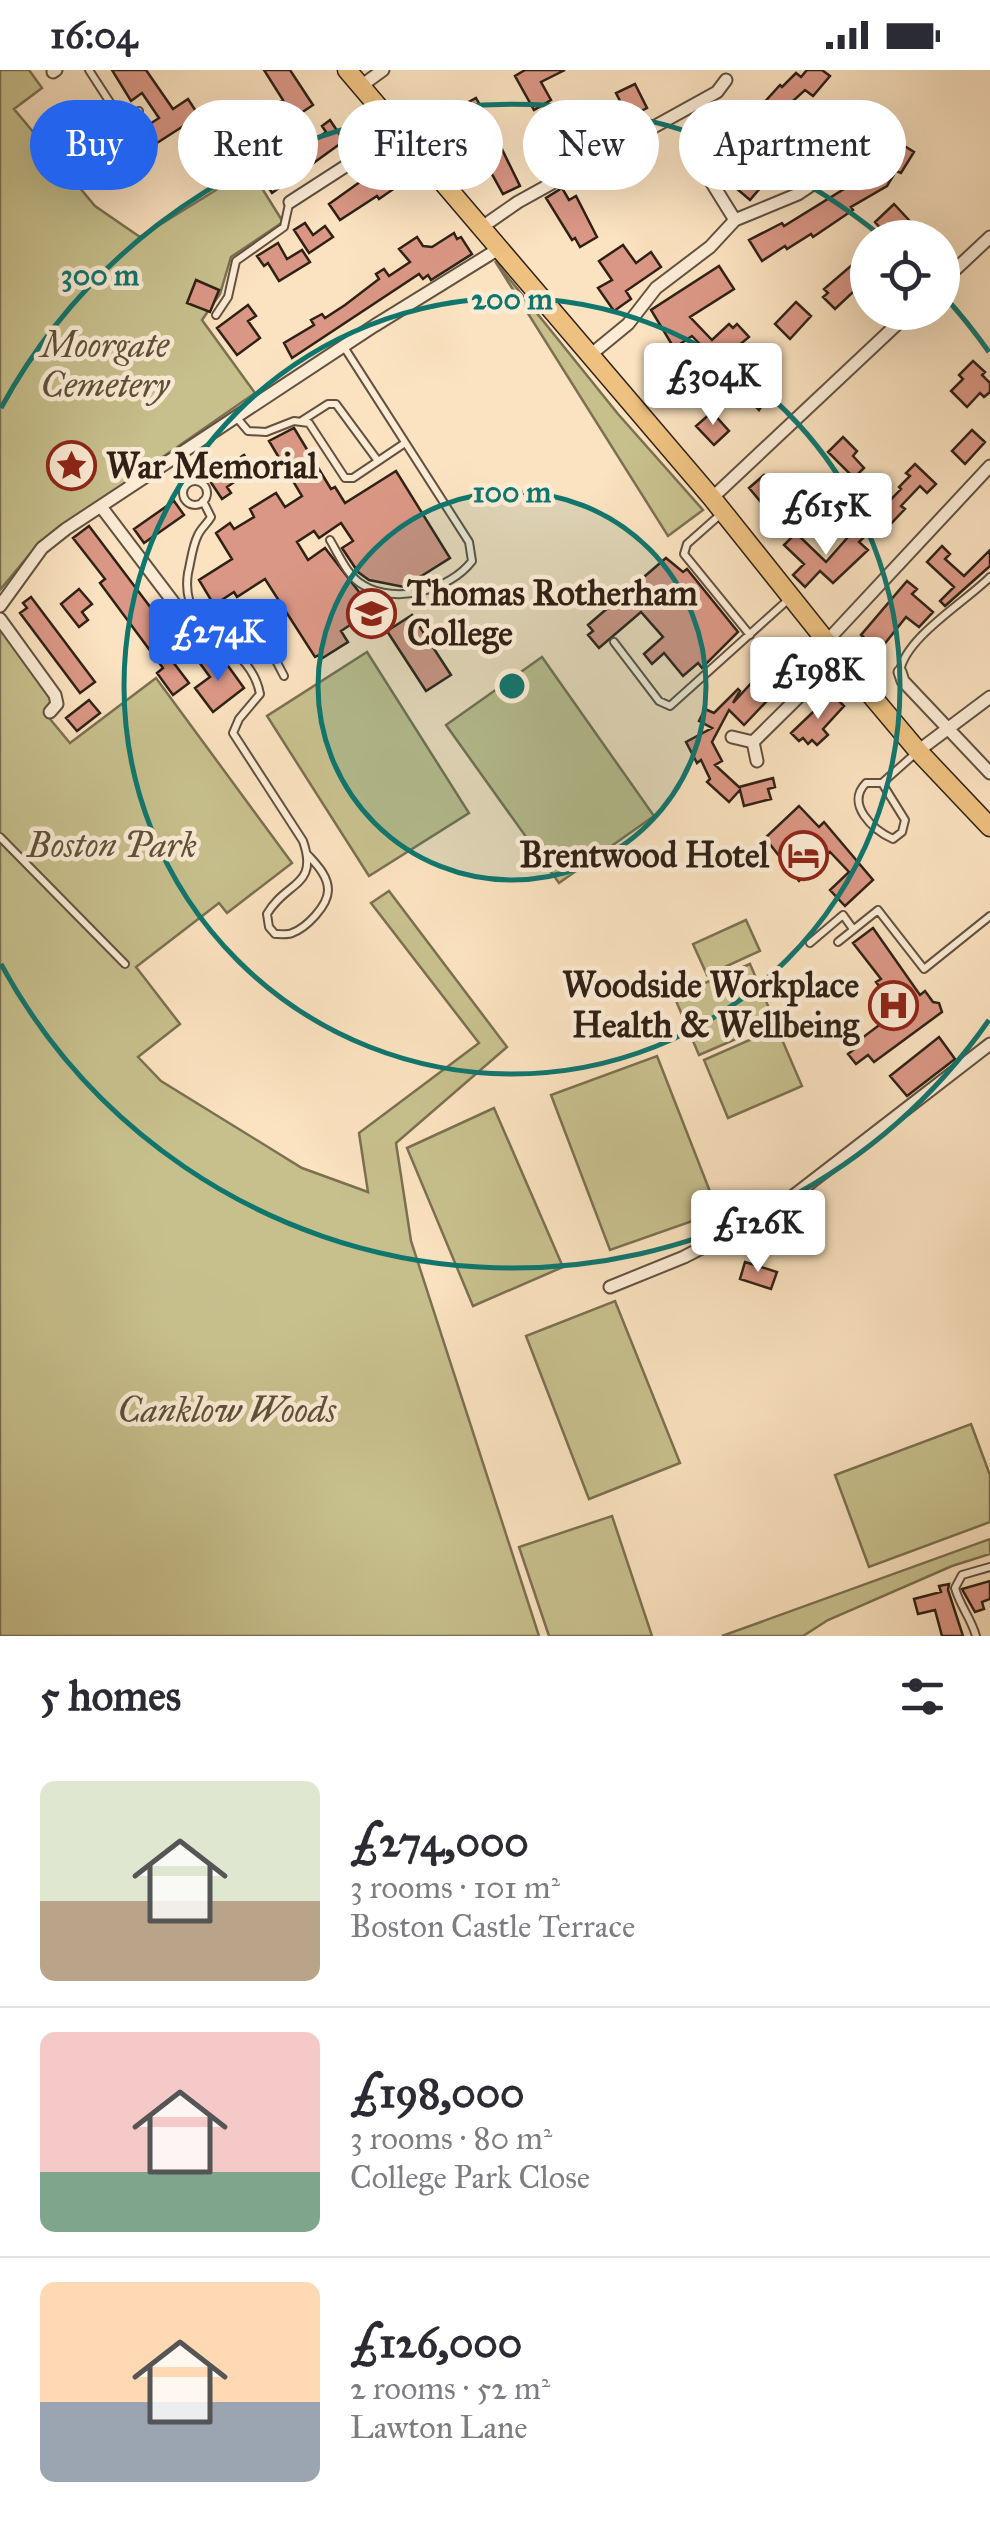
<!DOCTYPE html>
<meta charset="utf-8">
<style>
:root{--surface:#fff;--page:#f2f2f3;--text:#2b2b33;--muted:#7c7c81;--line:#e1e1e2;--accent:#2563eb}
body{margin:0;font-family:"IM FELL Great Primer",serif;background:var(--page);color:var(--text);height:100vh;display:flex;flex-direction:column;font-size:38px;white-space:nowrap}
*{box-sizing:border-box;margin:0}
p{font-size:32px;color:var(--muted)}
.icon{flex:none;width:55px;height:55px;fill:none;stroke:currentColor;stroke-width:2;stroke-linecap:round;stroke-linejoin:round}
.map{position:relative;height:1566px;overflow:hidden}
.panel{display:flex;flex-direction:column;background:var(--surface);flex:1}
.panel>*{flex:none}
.top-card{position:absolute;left:30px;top:30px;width:930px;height:90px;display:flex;gap:20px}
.fabs{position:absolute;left:850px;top:150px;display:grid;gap:20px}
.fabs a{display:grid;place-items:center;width:110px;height:110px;border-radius:50%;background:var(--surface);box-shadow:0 10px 40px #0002;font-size:50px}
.price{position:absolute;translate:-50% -85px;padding:0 22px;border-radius:10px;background:#fff;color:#222;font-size:32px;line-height:65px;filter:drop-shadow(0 2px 5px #0008)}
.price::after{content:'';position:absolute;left:50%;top:60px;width:30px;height:22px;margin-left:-15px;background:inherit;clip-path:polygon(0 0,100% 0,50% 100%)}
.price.current{background:var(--accent);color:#fff}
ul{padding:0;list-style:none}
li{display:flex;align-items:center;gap:30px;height:250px;padding:0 40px}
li+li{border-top:2px solid var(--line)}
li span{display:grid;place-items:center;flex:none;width:280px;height:200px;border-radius:15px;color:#555}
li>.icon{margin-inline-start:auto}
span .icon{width:120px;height:120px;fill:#fffc;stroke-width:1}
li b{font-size:42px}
h2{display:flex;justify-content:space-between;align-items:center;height:120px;padding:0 40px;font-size:42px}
.pill{padding:0 35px;border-radius:45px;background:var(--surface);box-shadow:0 10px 40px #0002;font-size:35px;line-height:90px}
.pill.current{background:var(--accent);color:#fff}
.status{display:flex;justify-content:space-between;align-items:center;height:70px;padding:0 50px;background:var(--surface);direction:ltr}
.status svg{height:28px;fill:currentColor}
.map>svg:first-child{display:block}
</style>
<div class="status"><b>16:04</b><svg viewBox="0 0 49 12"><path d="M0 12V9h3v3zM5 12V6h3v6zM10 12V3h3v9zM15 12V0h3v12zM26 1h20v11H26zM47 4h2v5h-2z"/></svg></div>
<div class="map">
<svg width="990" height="1566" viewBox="0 0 990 1566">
<rect width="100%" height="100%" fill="#fbe2c0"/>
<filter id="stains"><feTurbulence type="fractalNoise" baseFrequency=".002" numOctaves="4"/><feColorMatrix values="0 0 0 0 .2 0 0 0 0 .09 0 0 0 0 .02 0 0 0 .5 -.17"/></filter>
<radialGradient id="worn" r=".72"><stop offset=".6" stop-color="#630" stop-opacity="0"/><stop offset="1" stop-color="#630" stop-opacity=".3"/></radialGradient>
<!-- green -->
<path fill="#c7c08d" stroke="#7b7052" stroke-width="2.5" d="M0,0H29L42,18L14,39L95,136L140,167L250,99L283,152L231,187L220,224L202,250L255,323L39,473L0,520Z
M495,191L618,344L703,440L668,466Z
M0,555L52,625L53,634L45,643L70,673L156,608L292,793L227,843L219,833L136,897L180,954L138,987L161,1011L302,1098L368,1122L359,1063L479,973L371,833L389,821L507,977L396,1073L411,1171L539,1566H0Z
M367,582L469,743L369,806L267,646Z
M542,587L654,746L559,813L446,655Z
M746,850L760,881L707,905L693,874Z
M750,894L775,952L699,985L674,926Z
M777,958L802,1016L728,1048L704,990Z
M657,986L718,1142L610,1180L551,1025Z
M494,1038L563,1197L473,1236L407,1078Z
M615,1231L680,1393L589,1429L526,1266Z
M971,1354L990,1405V1452L869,1497L835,1405Z
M612,1446L652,1566H549L519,1477Z
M990,1469V1484L952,1496L828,1550L803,1566H722Z"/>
<!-- building -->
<path fill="#db9785" stroke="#2f2116" stroke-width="2.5" d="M112,0H146L173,39L188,29L199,46L90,116L79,100L91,93L68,57L92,42L99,52L91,57L107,82L159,48L142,23L131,31Z
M264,0H290L313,35L295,47L292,42L284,46L276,34L283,30Z
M525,0H565L541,12L551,30L534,40L515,6Z
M807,0H822L830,6L813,26L805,20L773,49L760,37L780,15L782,17L796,3L801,7Z
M635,14L647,38L573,75L567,62L576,58L573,52L620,31L616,23Z
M476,28L499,68L497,69L520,116L503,124L456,39Z
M706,39L751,65L766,47L782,60L778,64L782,68L772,80L791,98L779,111L772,104L750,130L736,118L748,103L731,95L736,84L695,64Z
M330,50L344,71L272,123L262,107L266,104L260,95L299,69L304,77L326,62L322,56Z
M838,50L848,57L852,51L868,60L870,56L879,62L868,77L852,65L846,74L830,64Z
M898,72L914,82L901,103L896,101L887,116L851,137L853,140L813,167L811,164L787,179L785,176L762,191L749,170L782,153L784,156L862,108L867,115Z
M378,99L392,120L379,129L377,126L340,150L329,134Z
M562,118L569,130L576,126L597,167L580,177L575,168L572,170L546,128Z
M894,134L920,162L914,168H889L875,152Z
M305,153L313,165L325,156L333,167L309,183L294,160Z
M454,163L457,169L461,167L472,184L431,210L428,205L423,209L419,204L292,288L284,273L314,255L311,250L322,244L325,248L345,235L379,209L376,204L384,199L389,206L410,192L399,179L417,167L423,176L432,177Z
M278,173L287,189L302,180L310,192L279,211L268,193L264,196L257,186Z
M623,175L636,193L651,182L661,197L626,221L631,229L614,241L598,218L612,210L599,191Z
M859,189L868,198V208L835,239L823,227L828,223L824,219Z
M719,196L734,219L690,247L712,270L729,254L733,258L737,254L749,267L731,282L727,278L715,290L692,266L674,278L651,240Z
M196,210L219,220L210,242L187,233Z
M796,232L811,246L790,269L775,254Z
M248,235L256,246L248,251L260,268L237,285L217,258Z
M973,291L985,302L982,305L990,313V322L984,327L980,323L967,337L951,321L963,309L959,305Z
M672,292L696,319L683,331L658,305Z
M755,306L771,323L759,340L740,320Z
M712,342L729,361L714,375L696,356Z
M294,358L331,419L335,417L345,433L396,401L450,488L404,517L369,510L358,502L342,478L353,471L341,453L319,468L314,461L297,472L308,490L325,478L373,540L341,561L348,572L321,589L319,585L315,587L265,509L237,527L234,522L214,535L199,510L232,489L216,463L230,453L234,459L254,447L250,439L276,423L285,437L302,426L269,371Z
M972,360L985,372L965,394L952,381Z
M843,367L857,381L853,386L864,398L854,408L828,382Z
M244,385L253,399L227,417L231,423L222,429L208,408Z
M915,394L936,414L927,423L920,416L901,436L905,439L884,461L872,449L901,419L899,417L910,406L906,403Z
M764,405L780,425L765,437L749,418Z
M174,431L184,445L144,473L134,459Z
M89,456L185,583L173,592L189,613L173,625L157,603L163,598L100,513L105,509L73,468Z
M856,458L865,466L859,472L868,480L833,513L820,501L805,517L793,505L804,494L784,475L796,463L826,492Z
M942,476L950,484L945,489L964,506L990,480V496L945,536L940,531L954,517L927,492Z
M666,488L683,502L687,499L738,562L702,598L698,593L683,606L664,583L652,594L644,584L663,567L641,542L599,578L588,565L593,561L588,555Z
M907,511L917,519L912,524L933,542L919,557L906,547L879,581L861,565Z
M79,519L92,534L82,542L88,550L79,557L61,534Z
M31,527L95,612L80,623L20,543L27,538L23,533Z
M412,545L451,605L426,621L387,561Z
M786,575L804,592L744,655L729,640L712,672L722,691L715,695L739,717L773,708L775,717L768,719L771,729L744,736L740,720L729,732L707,712L710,709L701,690L697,693L686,672L712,658L699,651L705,639L714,643L738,619L740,621L733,633Z
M204,582L217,600L226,593L244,618L213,642L195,618L210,607L196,588Z
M832,624L844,636L823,659L828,665L817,675L812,670L808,674L803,668L799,671L791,663Z
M89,630L100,643L77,661L66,648Z
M799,736L819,757L824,752L873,810L845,836L830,820L849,802L830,782L799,811L765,768Z
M873,858L920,925L925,921L933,932L939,933L942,942L874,992L868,985L856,994L848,984L860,975L858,971L898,941L876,912L881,909L853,873Z
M939,967L955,989L907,1026L890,1006Z
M745,1192L777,1202L771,1219L740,1209Z
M990,1511V1529L982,1532L984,1539L975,1542L962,1519Z
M949,1514L948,1520L963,1566H942L935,1540L918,1544L914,1529L941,1522L939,1516Z"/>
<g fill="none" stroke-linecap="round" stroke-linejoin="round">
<defs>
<path id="service" d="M89,0L122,51
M104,64L139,41
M216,245L228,227L236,191L284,157L289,134
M237,348L248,361L266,362L294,351L309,353L345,408H353L405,373
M303,350L328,334H336L378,391
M175,388L190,412
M183 423a12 12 0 1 1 24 0a12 12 0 1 1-24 0Z
M203,431L211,447C207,454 201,458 198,465C192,477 191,491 188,503C178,566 250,569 260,624L239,649L233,663L303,771C319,817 286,811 267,844L269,857L275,864C278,864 289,865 292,863C306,858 328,836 328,820C328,806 317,795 308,785
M722,443L687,474L684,484L750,565
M330,470C339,485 348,507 363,515C396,535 450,520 472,491L469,472L344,277
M219,567L232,560L247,561L272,583L284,606
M614,572L659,631L670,636L790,528
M900,601C906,567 965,532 990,507
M882,713H866C845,734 873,760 893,769L902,762L905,750L882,713L917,682
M0,767L125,894
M838,872L878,840L924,899L990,846
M810,873L843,845L853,859
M976,1566C971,1548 960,1536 955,1518L962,1505L990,1497"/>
<path id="minor" d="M53,2L56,0
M361,16L383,0
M812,75L829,103
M701,83L707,105L735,150
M290,132L400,61
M482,157L518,132L717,22L726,10
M942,212L990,167
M589,286L628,254L656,218L710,177L735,150L798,124L853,87
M712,428L910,242
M102,438L174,533
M0,536L42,478L66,459L374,256L500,178
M0,549L55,625L57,634L50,642
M826,572L990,396
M900,602L903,611L990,703
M732,667L753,672L757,691
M753,672L839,587
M918,681L990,627
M610,1217L684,1187L775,1140L990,974"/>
<path id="primary" d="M347,0L712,428L839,587L918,681L990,757"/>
</defs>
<!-- service casing -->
<use href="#service" stroke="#625140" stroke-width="10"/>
<!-- minor casing -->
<use href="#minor" stroke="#625140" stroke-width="15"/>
<!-- primary casing -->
<use href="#primary" stroke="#2f2116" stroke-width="21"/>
<!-- service -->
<use href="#service" stroke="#fcecd6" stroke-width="6"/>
<!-- minor -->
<use href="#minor" stroke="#fcecd6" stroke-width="11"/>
<!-- primary -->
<use href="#primary" stroke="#eec180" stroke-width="18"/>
</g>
<!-- distance rings -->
<circle cx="512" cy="616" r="194" fill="#0f766e" fill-opacity=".12"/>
<g fill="none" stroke="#0f766e" stroke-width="5">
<circle cx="512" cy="616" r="194"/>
<circle cx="512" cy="616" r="388"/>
<path d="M989 950A582 582 0 0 1 1 894M1 338A582 582 0 0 1 882 167M945 227A582 582 0 0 1 989 282"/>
</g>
<!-- icons -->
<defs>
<symbol id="sight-ring" viewBox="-11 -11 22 22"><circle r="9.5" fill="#fcecd6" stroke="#8f2418" stroke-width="1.5"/><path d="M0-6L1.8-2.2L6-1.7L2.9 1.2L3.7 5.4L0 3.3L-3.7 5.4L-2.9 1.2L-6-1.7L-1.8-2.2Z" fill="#8f2418"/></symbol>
<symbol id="university-ring" viewBox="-11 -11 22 22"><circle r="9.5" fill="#fcecd6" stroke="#8f2418" stroke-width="1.5"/><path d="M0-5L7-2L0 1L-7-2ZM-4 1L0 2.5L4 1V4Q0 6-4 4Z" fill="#8f2418"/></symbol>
<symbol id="hotel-ring" viewBox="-11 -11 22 22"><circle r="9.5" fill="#fcecd6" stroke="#8f2418" stroke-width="1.5"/><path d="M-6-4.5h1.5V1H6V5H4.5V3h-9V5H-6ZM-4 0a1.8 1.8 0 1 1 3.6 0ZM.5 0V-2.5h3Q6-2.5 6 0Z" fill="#8f2418"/></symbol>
<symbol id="hospital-ring" viewBox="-11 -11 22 22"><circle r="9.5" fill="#fcecd6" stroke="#8f2418" stroke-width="1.5"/><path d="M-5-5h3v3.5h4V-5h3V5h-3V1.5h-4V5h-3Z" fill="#8f2418"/></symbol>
</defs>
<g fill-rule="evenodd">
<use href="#sight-ring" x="44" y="368" width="55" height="55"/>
<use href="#university-ring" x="344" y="516" width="55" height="55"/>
<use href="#hotel-ring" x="776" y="758" width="55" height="55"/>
<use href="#hospital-ring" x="866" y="908" width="55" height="55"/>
</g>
<g text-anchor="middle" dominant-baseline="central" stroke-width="9" stroke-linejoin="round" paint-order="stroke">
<!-- park labels -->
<g font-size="35" font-style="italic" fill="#5d513a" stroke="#fcecd6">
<text x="105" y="275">Moorgate<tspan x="105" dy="40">Cemetery</tspan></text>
<text x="112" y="775">Boston Park</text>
<text x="227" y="1340">Canklow Woods</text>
</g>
<!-- poi labels -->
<g font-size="35" font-weight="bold" fill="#2f2116" stroke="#fcecd6" text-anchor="start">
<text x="106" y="396">War Memorial</text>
<text x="407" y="523">Thomas Rotherham<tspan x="407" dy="40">College</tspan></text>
<text x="769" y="785" text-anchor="end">Brentwood Hotel</text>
<text x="859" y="915" text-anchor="end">Woodside Workplace<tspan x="859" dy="40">Health &amp; Wellbeing</tspan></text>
</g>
</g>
<circle cx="512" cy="616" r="15" fill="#0f766e" stroke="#fcecd6" stroke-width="5"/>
<g font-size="30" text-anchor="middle" font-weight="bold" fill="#0f766e" stroke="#fcecd6" stroke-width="9" stroke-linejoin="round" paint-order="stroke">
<text x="100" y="215">300 m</text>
<text x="512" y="239">200 m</text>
<text x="512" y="432">100 m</text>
</g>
<rect width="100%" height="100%" filter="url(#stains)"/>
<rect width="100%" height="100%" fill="url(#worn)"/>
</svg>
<div class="fabs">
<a><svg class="icon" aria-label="locate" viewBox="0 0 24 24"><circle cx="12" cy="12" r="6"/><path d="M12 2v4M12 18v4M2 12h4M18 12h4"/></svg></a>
</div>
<b class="price" style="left:713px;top:358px">£304K</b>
<b class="price" style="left:826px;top:488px">£615K</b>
<b class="price current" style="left:218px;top:614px">£274K</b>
<b class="price" style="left:818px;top:652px">£198K</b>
<b class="price" style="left:758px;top:1205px">£126K</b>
<div class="top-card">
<a class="pill current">Buy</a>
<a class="pill">Rent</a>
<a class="pill">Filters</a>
<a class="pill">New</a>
<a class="pill">Apartment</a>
</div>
</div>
<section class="panel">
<h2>5 homes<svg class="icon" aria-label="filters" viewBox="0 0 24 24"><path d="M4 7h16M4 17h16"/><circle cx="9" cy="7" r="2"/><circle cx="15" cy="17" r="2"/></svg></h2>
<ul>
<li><span style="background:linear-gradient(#dfe7d0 60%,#b9a48a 0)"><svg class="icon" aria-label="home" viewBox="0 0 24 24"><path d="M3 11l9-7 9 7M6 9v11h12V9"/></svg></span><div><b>£274,000</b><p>3 rooms · 101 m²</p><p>Boston Castle Terrace</p></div></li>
<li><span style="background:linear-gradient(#f6c9c9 70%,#7fa58c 0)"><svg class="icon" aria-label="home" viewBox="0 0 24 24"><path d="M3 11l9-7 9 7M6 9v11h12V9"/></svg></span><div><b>£198,000</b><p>3 rooms · 80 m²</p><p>College Park Close</p></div></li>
<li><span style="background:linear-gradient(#ffd9b3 60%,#9aa5b1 0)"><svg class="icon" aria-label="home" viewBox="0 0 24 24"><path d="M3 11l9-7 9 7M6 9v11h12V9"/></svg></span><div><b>£126,000</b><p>2 rooms · 52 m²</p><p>Lawton Lane</p></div></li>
</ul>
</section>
